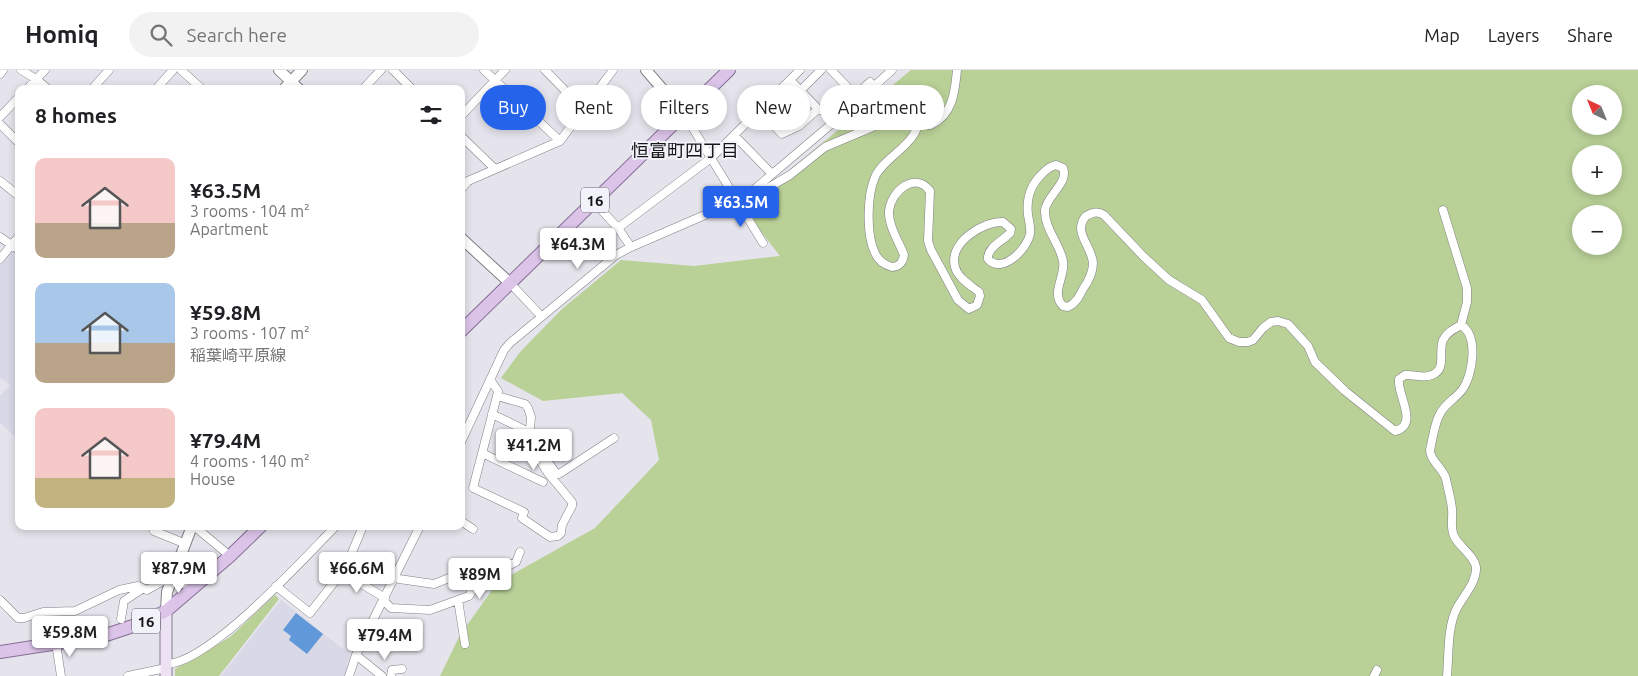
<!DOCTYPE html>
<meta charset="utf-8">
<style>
:root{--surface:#fff;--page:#f2f2f2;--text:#202124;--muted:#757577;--line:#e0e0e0;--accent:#2563eb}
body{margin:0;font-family:Ubuntu,"Noto Sans JP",sans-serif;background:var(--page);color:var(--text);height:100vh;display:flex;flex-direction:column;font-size:19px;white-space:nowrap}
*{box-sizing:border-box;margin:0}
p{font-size:16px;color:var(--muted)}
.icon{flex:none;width:28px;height:28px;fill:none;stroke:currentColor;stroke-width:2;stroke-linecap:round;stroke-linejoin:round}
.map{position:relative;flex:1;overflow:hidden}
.sheet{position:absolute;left:15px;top:15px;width:450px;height:445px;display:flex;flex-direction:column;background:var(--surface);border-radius:10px;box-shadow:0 2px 8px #0003}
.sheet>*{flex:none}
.banner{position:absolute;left:480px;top:15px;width:475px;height:45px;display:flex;gap:10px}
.needle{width:32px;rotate:317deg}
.tools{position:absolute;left:1572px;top:15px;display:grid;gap:10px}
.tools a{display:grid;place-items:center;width:50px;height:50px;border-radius:50%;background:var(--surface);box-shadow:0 2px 8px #0003;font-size:25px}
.price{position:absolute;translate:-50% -42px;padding:0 11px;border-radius:5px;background:#fff;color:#222;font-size:16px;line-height:32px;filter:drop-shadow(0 1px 2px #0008)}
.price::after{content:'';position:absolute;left:50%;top:30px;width:15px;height:11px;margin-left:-8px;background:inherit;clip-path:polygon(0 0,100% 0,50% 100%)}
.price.selected{background:var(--accent);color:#fff}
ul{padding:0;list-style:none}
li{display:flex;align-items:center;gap:15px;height:125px;padding:0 20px}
li span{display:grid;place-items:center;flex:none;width:140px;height:100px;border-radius:10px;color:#555}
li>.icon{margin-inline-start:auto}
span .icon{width:60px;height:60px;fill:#fffc;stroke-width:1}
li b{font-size:21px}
h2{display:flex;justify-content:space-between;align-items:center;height:60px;padding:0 20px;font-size:21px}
.tag{padding:0 18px;border-radius:22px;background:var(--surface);box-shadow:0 2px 8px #0003;font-size:18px;line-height:45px}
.tag.selected{background:var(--accent);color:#fff}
header{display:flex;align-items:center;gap:30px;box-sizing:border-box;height:70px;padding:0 25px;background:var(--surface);border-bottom:1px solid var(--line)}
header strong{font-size:24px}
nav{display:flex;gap:28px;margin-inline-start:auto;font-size:18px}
.search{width:350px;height:45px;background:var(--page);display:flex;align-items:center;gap:12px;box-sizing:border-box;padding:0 18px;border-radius:28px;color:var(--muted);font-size:19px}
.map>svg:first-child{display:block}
</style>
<header>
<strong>Homiq</strong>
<div class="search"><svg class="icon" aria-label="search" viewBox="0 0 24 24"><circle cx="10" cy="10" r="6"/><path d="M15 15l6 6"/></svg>Search here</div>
<nav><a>Map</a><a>Layers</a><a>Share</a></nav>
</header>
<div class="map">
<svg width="1638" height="606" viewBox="0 0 1638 606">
<rect width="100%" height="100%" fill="#e5e4ec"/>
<!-- built -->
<path fill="#d9d8e7" d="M14,180L19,184V370L0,353V326L10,315L0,308V195Z
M281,530L347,582L350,587L347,594L349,597L346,606H221Z"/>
<!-- green -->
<path fill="#b9d097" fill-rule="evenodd" d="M911,0H1638V606H440L460,565L497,513L595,458L659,390L651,350L622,323L543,331L501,308L520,282L562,239L621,190L694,196L780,186L743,138ZM1581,24H1614V56H1581ZM1581,84H1614V116H1581ZM1581,144H1614V176H1581Z
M275,525L279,529L219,606H175V599L230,567Z"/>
<!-- water -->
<path fill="#6198da" d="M296,543L323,564L307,584L289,570L291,566L283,560Z"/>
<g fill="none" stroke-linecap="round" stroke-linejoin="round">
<defs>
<path id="minor" d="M21,0L36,9L48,19
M181,0L202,19
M393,0L412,19
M484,0L560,71
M545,0L583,39
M831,0L855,25
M0,4L3,0
M27,19L45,0
M92,19L109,0
M156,19L173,0
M363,19L381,0
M800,21L821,0
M818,39C835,48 858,22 870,12L874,16
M759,40L782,64L799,56L818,39L790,10
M684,44L763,173
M461,46L505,0
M0,47L19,27
M0,54L19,73
M917,54L931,55C953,44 955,22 957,0
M734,65L772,104
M461,66L495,99
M0,111L19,126
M461,119L468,111L560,71L613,0
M747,125H756L790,105L825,77L889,50L904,35C909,35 914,36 916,42C927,71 884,85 875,107C867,125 866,165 875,183C878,190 885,195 892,197C899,197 903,192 904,185C899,172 888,155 889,141C891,121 915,101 930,121L928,171L931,180L958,230L969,239L977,235L980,226L979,222C970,215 958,208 955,197C948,173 983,151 1003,152L1011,159L1010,163C1003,171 987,177 988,189C1002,205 1027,179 1030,164C1031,158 1029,151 1028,145C1026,128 1031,114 1043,103C1047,99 1051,96 1056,95L1063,98C1069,113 1047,125 1045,140C1044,158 1060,174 1063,191C1066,206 1050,223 1063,236L1068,237C1076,233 1079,227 1083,219C1088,212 1093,203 1093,193C1092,176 1072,162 1086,146C1093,142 1098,141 1104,145L1144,187L1169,210L1202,230L1229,268L1239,272H1248L1253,270L1263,258L1271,252L1278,251L1288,254L1308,276L1315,292L1345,321L1395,361C1420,355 1396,323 1399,309L1405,305C1414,304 1423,309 1432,305C1447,299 1438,282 1443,270C1447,262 1454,259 1461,255C1479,266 1473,305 1462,320C1456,328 1446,333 1441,342C1434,353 1433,368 1430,380C1430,391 1443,398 1446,409C1448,419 1451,429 1452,439C1453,448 1450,458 1454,466C1459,477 1474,485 1476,497C1477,512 1464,525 1457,538C1447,557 1449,585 1447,606
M594,132L618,158L631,177
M1443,140L1467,218V232L1461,255
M618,158L711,88L800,0
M0,167L19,180
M0,189L19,166
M510,213L541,246
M491,311L498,321L497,326L525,334L528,338L531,347L529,373L548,403L572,432V436L562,455L561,463L558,466L550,467L522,448L524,442L473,418L497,326
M492,344L531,363
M461,372L504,280L510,273L616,185L631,177L744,128L848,40L892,0
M482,383L543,412
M542,384L556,403L559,404L614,368
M461,451L473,459
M194,456L230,486
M154,461L186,474
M175,501C176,511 185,518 195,514
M342,502L385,528
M469,515L516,492L520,482
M276,516L310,543L346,497L363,456
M0,530L18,548H24L43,542L75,541L119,520L138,516L147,520L173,505
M458,530L465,574
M384,531L391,538L430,540L469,526L471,523L468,504L464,502L434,514L399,509L395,507
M121,549L124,531L142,519
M56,573L61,606
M356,585L382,606
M166,594C209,594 304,488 336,456
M128,606L166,598
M349,606L356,585L367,562L420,456
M391,606L392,600L402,599
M1374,606L1377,600"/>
<path id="tertiary" d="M279,0L299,19
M646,0L684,44
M284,19L302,0
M461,168L510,213
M166,541L167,522L192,456"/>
<path id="secondary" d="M166,606V541"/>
<path id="primary" d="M461,261L729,0
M0,582L103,566L136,555L166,541L230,486L261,456"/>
</defs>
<!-- minor casing -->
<use href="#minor" stroke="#808087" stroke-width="9"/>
<!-- tertiary casing -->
<use href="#tertiary" stroke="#808087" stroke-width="12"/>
<!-- secondary casing -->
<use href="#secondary" stroke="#808087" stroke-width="13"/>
<!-- primary casing -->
<use href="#primary" stroke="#866e96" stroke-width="14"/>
<!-- minor -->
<use href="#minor" stroke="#fff" stroke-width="8"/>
<!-- tertiary -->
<use href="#tertiary" stroke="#fff" stroke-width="10"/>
<!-- secondary -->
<use href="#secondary" stroke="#ede2f4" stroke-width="11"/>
<!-- primary -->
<use href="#primary" stroke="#dbc4e8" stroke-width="12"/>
</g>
<g text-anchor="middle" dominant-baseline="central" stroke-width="4" stroke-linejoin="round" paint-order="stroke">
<!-- shield labels -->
<g fill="#f2f2fa" stroke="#58585c" stroke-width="1">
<rect x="581" y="117.5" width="28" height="25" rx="4"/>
<rect x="132" y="538.5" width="28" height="25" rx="4"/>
</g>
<g font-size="15" font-weight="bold" fill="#161619">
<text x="595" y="130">16</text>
<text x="146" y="551">16</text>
</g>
<!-- neighbourhood labels -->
<g font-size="18" fill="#161619" stroke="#f2f2fa">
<text x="685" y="80">恒富町四丁目</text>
</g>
</g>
</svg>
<div class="tools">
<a><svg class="needle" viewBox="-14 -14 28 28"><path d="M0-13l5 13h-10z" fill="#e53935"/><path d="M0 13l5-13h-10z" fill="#757577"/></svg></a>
<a>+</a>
<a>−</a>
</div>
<b class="price selected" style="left:741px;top:158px">¥63.5M</b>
<b class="price" style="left:578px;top:200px">¥64.3M</b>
<b class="price" style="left:534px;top:401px">¥41.2M</b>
<b class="price" style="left:179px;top:524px">¥87.9M</b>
<b class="price" style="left:357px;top:524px">¥66.6M</b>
<b class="price" style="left:480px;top:530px">¥89M</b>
<b class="price" style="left:70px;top:588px">¥59.8M</b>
<b class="price" style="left:385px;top:591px">¥79.4M</b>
<div class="banner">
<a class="tag selected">Buy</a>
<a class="tag">Rent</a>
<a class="tag">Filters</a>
<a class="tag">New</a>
<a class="tag">Apartment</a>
</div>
<section class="sheet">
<h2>8 homes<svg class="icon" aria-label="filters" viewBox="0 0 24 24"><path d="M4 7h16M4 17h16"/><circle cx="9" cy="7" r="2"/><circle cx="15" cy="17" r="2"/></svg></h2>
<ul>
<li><span style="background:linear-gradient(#f6c9c9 65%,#b9a48a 0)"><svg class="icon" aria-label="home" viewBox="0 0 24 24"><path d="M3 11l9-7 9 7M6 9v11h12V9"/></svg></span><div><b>¥63.5M</b><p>3 rooms · 104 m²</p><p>Apartment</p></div></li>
<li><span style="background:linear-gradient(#a9c7e8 60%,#b9a48a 0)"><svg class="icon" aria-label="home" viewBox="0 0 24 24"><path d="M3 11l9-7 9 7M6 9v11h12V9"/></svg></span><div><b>¥59.8M</b><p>3 rooms · 107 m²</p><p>稲葉崎平原線</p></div></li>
<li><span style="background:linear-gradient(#f6c9c9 70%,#c2b280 0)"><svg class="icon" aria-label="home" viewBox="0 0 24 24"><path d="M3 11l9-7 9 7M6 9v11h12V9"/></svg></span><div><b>¥79.4M</b><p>4 rooms · 140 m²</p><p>House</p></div></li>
</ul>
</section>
</div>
